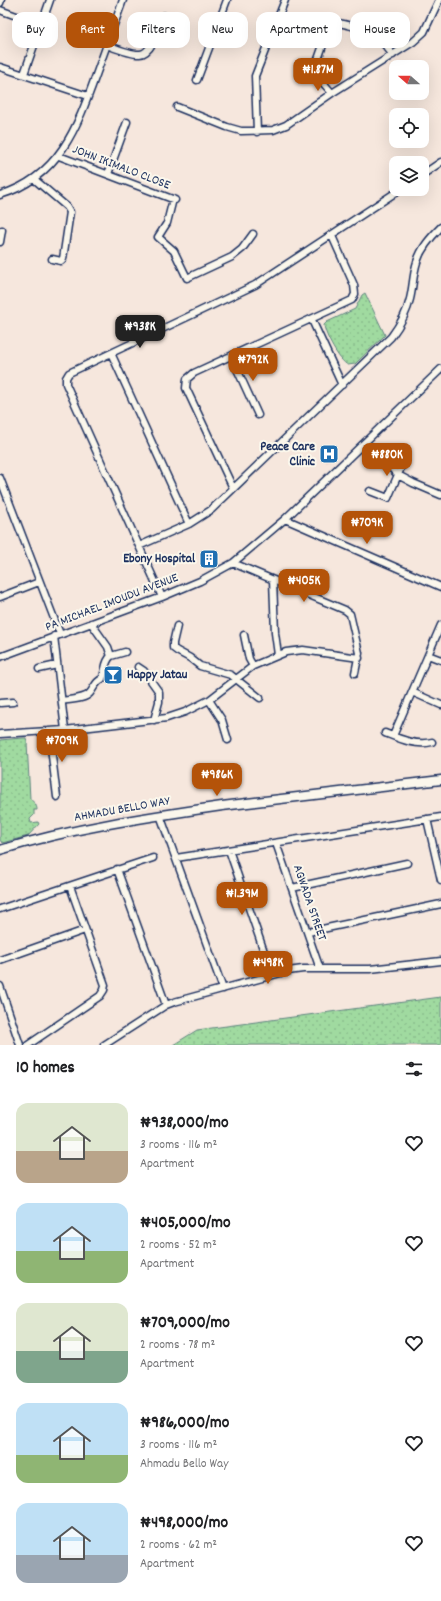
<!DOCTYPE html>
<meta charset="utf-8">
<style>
:root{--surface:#fff;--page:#f6f6f6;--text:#202124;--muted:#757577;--accent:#b45309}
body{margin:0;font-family:Dekko,sans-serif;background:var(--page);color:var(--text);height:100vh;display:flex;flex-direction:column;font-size:15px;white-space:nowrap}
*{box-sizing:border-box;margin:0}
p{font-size:13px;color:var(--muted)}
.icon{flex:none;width:22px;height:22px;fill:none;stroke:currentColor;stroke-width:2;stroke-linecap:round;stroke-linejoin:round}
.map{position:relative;height:1045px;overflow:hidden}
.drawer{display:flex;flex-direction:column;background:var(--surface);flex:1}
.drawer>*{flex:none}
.hud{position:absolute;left:12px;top:12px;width:417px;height:36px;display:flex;gap:8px}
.needle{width:26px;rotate:291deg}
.tools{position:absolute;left:389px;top:60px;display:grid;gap:8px}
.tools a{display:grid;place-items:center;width:40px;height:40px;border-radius:8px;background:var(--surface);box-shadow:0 4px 16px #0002;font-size:20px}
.price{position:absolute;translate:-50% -34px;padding:0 9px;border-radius:8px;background:var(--accent);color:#fff;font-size:13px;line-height:26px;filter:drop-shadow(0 1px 2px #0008)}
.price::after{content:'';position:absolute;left:50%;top:24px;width:12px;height:9px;margin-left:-6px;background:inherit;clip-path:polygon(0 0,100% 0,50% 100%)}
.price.current{background:#222;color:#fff}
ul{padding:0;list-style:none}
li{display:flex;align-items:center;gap:12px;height:100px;padding:0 16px}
li span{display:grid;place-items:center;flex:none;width:112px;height:80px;border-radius:12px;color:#555}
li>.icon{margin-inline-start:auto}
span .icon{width:48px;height:48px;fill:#fffc;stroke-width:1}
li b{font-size:17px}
h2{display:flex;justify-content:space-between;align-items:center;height:48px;padding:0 16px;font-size:17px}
.pill{padding:0 14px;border-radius:12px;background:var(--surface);box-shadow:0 4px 16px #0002;font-size:14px;line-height:36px}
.pill.current{background:var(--accent);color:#fff}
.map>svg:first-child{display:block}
</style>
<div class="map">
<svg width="441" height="1045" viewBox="0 0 441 1045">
<defs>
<pattern id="grass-dots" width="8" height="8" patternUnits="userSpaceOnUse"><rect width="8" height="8" fill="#a0daa0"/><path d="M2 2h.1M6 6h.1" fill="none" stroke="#89bb8c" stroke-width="1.8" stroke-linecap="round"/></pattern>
</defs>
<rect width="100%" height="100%" fill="#f6e7dd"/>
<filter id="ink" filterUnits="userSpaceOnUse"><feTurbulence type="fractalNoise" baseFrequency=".025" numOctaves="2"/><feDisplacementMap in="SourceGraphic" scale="8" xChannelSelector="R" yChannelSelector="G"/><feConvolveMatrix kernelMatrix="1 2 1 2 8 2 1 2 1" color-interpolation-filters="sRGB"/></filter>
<g filter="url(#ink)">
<!-- built -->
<path fill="#f0d4cb" d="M330,446L337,453L327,463L320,455Z"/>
<!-- grass -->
<path fill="url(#grass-dots)" stroke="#5e847f" d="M365,293L385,335L355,364L348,365C339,361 325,335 324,325L327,322L355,309L362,295Z
M23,738H26L27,742L30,799C34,802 37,805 37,810H34V815L30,819L31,823L38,822L39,824L28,836L2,843L0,840V740Z
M441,997V1045H173L197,1030Z"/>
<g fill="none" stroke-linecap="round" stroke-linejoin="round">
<defs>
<path id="minor" d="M0,3L1,0
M0,10L41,25
M107,45C115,48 132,55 140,54C152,54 160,26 164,16
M0,67L88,96
M24,74L50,0
M197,80L227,0
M332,93L318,77L316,71V65L329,28L335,23C346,23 369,31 378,38C384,43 388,49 393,55
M177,107L227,127L241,131L273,130L286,125L332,93L413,42L424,32L439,0
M257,132L255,76L285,0
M59,156L175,200
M108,174L127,122
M422,175L441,162
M34,179L67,207L70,212L63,259L61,261L52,259
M0,195C59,177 77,128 96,75C105,50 114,25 123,0
M173,199L167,223L158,237L174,251L187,278L232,257L242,249L253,234
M0,242L2,230
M312,320L342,385
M111,353L189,524
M231,356L258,415
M365,442L398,475L413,483L441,495
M0,478L60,634
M233,488L186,388L187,379L194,373L352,300L355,294L354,285L332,236
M370,491L388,498L403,463
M285,519L441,587
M139,546L189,524L211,510L391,337C400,325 407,313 410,299C413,287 413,274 417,262C421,248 431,237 441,227
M233,563L345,610L350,614L359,653L355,673
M273,580L275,633L278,655
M0,597L39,582
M162,597L66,384V378L69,373L255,285L401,189
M91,623L108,647L111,656L125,652
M177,626L173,643V648L177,651L190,658L200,666L231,675L260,698
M244,635L249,659L253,666
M54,636L65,730
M428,655L441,660
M0,657L162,597L200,581L233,563L285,519L441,369
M138,667L144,671L159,692V702L154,720
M39,669L57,665
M412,692L441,705
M209,700L222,720L228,740
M62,701C70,699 84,700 90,693C95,687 95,682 102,679C106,671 104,662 111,656
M0,703L13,702
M49,731L57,797
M385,733C400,739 416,746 432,742
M0,734L65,730L167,718L185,712L209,700L253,666L286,652L303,650L359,658
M393,736L441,625
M160,815L223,989
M427,819L441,880
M276,843L320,969
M229,850L272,975
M176,858L441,817
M117,869L166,1005
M292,888L407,863
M0,909L153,858
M308,932L441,904
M0,960L85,930
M0,986L20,1045
M28,1045L100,996L104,990L105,985L70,886
M104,1045L166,1005L174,1002L288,971L303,969H370L441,961"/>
<path id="major" d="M0,850C72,828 147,817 222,806C295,797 368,788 441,780"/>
</defs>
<!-- minor casing -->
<use href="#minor" stroke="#1b2f5e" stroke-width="9"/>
<!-- major casing -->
<use href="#major" stroke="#1b2f5e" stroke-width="11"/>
<!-- minor -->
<use href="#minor" stroke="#fbf7ec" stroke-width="6"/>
<!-- major -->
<use href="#major" stroke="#fbf7ec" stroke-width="8"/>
</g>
</g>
<!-- icons -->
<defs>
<symbol id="hospital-square" viewBox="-11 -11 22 22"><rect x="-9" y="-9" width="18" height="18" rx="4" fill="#1f6fb2" stroke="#fbf7ec"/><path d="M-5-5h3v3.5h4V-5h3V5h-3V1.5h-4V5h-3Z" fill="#fff"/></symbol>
<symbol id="building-square" viewBox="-11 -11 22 22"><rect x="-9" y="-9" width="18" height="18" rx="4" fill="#1f6fb2" stroke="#fbf7ec"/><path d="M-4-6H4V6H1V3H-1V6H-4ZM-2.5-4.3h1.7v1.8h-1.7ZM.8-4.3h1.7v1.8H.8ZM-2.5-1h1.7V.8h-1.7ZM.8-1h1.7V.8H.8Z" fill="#fff"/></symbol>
<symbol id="bar-square" viewBox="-11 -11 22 22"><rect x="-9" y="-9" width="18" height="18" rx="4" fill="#1f6fb2" stroke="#fbf7ec"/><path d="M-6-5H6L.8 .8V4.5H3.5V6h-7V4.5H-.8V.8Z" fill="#fff"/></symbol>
</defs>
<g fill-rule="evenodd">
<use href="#hospital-square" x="318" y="443" width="22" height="22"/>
<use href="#building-square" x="198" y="548" width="22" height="22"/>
<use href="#bar-square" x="102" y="664" width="22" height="22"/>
</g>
<g text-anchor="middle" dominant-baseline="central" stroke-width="4" stroke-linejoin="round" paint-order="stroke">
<!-- street labels -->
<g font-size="13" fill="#1b2f5e" stroke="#fbf7ec">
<text transform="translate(121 168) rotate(21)">JOHN IKIMALO CLOSE</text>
<text transform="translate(112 603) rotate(-21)">PA MICHAEL IMOUDU AVENUE</text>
<text transform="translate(122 810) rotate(-10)">AHMADU BELLO WAY</text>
<text transform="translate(309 903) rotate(71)">AGWADA STREET</text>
</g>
<!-- poi labels -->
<g font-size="13" font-weight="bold" fill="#1b2f5e" stroke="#fbf7ec" text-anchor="end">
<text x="315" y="447">Peace Care<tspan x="315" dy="15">Clinic</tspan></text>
<text x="195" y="559">Ebony Hospital</text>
<text x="127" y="675" text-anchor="start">Happy Jatau</text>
</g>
</g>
</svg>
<div class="tools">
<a><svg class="needle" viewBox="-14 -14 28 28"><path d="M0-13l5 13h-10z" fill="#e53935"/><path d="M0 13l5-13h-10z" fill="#757577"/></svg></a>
<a><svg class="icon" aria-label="locate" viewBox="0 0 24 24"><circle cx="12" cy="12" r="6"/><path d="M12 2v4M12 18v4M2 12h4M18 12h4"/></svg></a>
<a><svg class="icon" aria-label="layers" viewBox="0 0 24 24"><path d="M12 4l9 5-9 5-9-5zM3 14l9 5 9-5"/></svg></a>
</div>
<b class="price" style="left:318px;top:92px">₦1.87M</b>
<b class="price current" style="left:140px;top:349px">₦938K</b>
<b class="price" style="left:253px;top:382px">₦792K</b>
<b class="price" style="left:387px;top:477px">₦880K</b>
<b class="price" style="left:367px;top:545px">₦709K</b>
<b class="price" style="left:304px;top:603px">₦405K</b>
<b class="price" style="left:62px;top:763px">₦709K</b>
<b class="price" style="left:217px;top:797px">₦986K</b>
<b class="price" style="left:242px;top:916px">₦1.39M</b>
<b class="price" style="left:268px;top:985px">₦498K</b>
<div class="hud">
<a class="pill">Buy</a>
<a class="pill current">Rent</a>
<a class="pill">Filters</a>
<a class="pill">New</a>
<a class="pill">Apartment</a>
<a class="pill">House</a>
</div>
</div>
<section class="drawer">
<h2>10 homes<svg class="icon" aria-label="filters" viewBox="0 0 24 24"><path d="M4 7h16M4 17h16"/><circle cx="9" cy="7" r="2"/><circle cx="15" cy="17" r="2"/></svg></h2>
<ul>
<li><span style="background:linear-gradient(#dfe7d0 60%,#b9a48a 0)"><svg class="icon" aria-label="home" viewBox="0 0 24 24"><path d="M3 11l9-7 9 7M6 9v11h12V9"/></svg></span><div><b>₦938,000/mo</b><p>3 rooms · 116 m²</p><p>Apartment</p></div><svg class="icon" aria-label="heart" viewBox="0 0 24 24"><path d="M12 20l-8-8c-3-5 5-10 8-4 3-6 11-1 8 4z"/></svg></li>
<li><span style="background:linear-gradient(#bfe0f5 60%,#8fb573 0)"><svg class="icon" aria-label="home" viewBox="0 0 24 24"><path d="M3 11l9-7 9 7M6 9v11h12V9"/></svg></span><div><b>₦405,000/mo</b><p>2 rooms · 52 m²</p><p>Apartment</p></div><svg class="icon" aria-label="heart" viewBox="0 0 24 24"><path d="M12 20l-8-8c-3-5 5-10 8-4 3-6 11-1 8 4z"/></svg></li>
<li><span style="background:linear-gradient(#dfe7d0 60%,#7fa58c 0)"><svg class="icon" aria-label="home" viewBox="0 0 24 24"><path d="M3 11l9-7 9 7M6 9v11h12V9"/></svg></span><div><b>₦709,000/mo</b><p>2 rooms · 78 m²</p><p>Apartment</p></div><svg class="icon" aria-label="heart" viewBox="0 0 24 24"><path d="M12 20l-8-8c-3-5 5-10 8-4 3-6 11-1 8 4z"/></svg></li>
<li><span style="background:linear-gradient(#bfe0f5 65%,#8fb573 0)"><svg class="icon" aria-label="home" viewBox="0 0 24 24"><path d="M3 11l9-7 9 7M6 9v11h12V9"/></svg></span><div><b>₦986,000/mo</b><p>3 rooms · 116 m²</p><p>Ahmadu Bello Way</p></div><svg class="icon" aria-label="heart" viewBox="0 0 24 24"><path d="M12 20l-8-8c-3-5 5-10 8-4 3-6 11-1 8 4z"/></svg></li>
<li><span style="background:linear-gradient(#bfe0f5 65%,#9aa5b1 0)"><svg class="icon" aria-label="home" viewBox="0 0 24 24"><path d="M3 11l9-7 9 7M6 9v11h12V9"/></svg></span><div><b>₦498,000/mo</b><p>2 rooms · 62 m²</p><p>Apartment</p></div><svg class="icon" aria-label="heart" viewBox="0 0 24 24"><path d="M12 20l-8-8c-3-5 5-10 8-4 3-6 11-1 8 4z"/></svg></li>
</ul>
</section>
